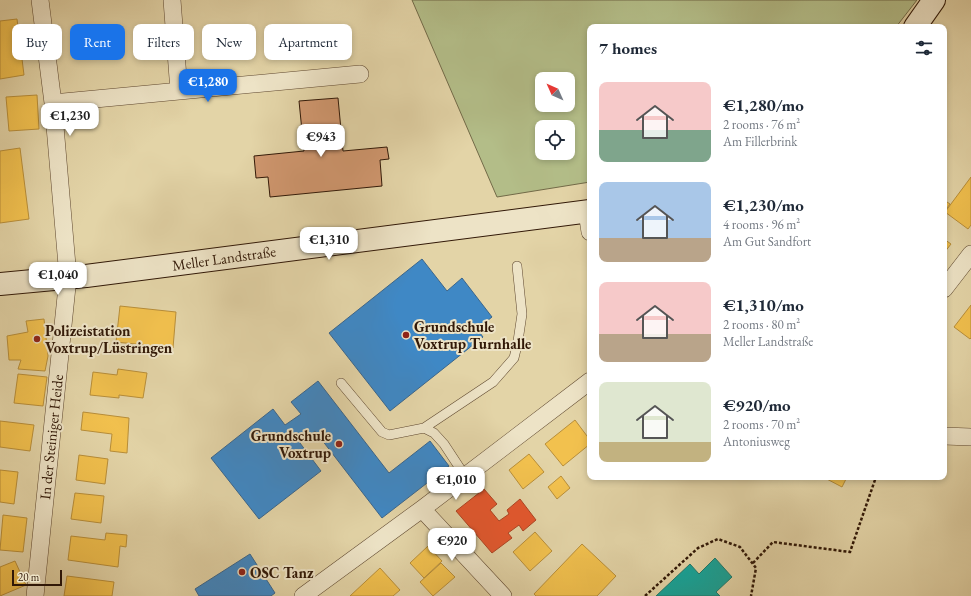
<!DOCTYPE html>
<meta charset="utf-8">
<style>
:root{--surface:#fff;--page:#f2f2f3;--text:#1f2937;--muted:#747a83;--accent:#1a73e8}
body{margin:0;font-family:"EB Garamond",serif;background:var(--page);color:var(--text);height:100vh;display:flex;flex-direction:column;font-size:15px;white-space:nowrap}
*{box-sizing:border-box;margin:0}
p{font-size:13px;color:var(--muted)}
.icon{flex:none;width:22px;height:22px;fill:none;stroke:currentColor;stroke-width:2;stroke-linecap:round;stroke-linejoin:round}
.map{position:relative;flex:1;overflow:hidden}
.panel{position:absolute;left:587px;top:24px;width:360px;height:456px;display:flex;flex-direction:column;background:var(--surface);border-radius:8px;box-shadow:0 2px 6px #0003}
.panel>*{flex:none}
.top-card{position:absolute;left:12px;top:24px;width:380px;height:36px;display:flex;gap:8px}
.needle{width:26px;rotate:315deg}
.buttons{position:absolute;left:535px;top:72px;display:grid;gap:8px}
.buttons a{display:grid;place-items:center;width:40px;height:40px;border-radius:8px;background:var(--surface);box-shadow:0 2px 6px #0003;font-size:20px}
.scale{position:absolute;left:12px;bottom:10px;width:50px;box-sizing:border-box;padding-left:4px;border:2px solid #311807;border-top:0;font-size:11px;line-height:14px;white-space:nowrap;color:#311807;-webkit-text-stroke:3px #ede3c6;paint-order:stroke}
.price{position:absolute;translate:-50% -34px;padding:0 9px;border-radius:8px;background:#fff;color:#222;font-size:13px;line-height:26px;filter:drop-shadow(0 1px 2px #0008)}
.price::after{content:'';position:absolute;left:50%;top:24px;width:12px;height:9px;margin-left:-6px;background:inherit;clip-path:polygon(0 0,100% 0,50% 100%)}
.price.on{background:var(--accent);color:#fff}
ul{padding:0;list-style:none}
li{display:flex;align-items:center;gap:12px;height:100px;padding:0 12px}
li span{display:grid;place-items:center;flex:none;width:112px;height:80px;border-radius:8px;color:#555}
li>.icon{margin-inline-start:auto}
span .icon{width:48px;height:48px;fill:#fffc;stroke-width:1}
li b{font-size:17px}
h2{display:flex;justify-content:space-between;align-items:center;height:48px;padding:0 12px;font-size:17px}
.tag{padding:0 14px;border-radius:8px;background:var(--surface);box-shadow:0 2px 6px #0003;font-size:14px;line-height:36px}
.tag.on{background:var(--accent);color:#fff}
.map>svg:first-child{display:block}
</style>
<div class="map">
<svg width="971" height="596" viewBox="0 0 971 596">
<rect width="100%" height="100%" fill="#e3d4a7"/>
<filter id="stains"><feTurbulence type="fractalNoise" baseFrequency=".005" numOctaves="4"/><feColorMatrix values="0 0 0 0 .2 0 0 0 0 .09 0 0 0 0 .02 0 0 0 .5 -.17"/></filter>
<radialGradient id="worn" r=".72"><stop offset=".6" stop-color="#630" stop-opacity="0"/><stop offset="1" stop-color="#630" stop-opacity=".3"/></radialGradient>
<!-- green -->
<path fill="#b3bd88" stroke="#726a48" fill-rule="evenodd" d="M412,0H917L896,27H590V182L497,197ZM542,79H568V105H542ZM542,127H568V153H542Z"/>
<!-- homes -->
<path fill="#f2c14e" stroke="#b88e39" d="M17,19L24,75L0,79V21Z
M37,95L39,129L9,131L6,97Z
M20,148L29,219L0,223V151Z
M971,177V225L968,229L945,212Z
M944,200L950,204L944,212Z
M944,239L951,244L944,253Z
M971,305V338L970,339L954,327Z
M120,306L176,312L173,348L116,342Z
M44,319L48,356L45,371L18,369L21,360H9L7,336L28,332L26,321Z
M118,369L147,373L143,398L119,395V398L90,395L93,372L117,375Z
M18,374L47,377L43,406L14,403Z
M83,412L129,418L127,453L110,451L112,434L81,430Z
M575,420L590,440V444L563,466L545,444Z
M0,421L34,425L30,451L0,447Z
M529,454L544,472L523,489L509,470Z
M79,455L108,459L105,484L76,480Z
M0,470L18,472L14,504L0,502Z
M561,476L570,488L557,499L548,487Z
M823,477H847L842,487Z
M75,493L104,496L101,523L71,519Z
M3,515L27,518L23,552L0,550Z
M535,532L552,551L530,571L513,552Z
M106,533L127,535L126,547L120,546L118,567L68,560L71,536L105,540Z
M582,544L616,576L597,596H536L534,594Z
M428,546L442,561L424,578L410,563Z
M15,561L26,585L0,596V567Z
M441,563L455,577L433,596L420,582Z
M380,568L400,590L393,596H350Z
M67,576L114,582L112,596H64Z"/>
<!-- shops -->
<path fill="#e4572e" stroke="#ae4422" d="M484,489L497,504L490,510L499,521L509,514L507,510L520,499L536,520L523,531L519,525L508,533L512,538L492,553L456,511Z"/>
<!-- schools -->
<path fill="#3f88c5" stroke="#3b668c" d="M422,259L447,291L462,278L492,317L477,329L483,337L390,411L329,333Z
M318,381L389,473L430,441L449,466L382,518L315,431L300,443L321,471L259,519L211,458L273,409L285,425L301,414L291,402Z
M250,554L275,593L271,596H199L195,589Z"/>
<!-- public -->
<path fill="#17a398" stroke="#1f796c" d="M715,558L732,577L716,592L720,596H656L690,564L699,574Z"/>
<!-- building -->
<path fill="#d0976f" stroke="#311807" d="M338,98L343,151L387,147L389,159L380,160L382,186L270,197L268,177L256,178L254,156L304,151L299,101Z"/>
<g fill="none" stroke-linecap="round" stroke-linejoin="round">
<defs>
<path id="lane" d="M341,383L382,432L389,435L424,428L434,433L444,444L465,476
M424,428L493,382L514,358L518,341L522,314L517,266"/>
<path id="street" d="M172,0L179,91
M53,103L360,74
M587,212L590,232
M944,289L971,254
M944,436L971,437
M422,509L503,596
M35,596L68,277L53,103L40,0
M303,596L422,509L590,381"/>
<path id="secondary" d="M915,27L934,0
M0,284L86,276L590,211"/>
</defs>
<!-- lane casing -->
<use href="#lane" stroke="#5e472f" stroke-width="10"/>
<!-- street casing -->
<use href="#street" stroke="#5e472f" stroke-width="18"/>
<!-- secondary casing -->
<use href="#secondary" stroke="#311807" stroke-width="24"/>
<!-- path -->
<path stroke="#311807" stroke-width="2.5" stroke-dasharray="3 2" stroke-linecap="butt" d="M753,563L773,542L850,552L876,477
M645,596L698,548L718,539L740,547L756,568L751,596"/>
<!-- lane -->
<use href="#lane" stroke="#ede3c6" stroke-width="9"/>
<!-- street -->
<use href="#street" stroke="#ede3c6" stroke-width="17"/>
<!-- secondary -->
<use href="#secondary" stroke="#ede3c6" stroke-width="22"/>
</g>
<!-- markers -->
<g fill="#8f2418" stroke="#ede3c6" stroke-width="1.5">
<circle cx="406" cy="335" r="4"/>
<circle cx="37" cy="339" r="4"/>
<circle cx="339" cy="444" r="4"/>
<circle cx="242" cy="572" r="4"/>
</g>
<g text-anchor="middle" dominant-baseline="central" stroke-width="4" stroke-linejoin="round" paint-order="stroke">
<!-- street labels -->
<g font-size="15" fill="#311807" stroke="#ede3c6">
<text transform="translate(224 258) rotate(-8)">Meller Landstraße</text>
<text transform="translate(51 437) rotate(-84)">In der Steiniger Heide</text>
</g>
<!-- poi labels -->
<g font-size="15" font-weight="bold" fill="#311807" stroke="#ede3c6" text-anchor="start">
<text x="414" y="326">Grundschule<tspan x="414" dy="17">Voxtrup Turnhalle</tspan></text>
<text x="45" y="330">Polizeistation<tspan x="45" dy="17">Voxtrup/Lüstringen</tspan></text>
<text x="331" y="435" text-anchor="end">Grundschule<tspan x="331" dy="17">Voxtrup</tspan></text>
<text x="250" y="572">OSC Tanz</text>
</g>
</g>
<rect width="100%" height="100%" filter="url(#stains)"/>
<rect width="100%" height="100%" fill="url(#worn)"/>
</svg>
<div class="buttons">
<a><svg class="needle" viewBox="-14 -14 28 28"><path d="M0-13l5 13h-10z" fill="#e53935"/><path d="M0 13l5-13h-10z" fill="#747a83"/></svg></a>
<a><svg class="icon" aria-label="locate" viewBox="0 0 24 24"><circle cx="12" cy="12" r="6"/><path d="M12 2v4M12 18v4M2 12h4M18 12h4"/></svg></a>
</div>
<div class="scale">20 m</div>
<b class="price on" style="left:208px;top:103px">€1,280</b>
<b class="price" style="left:70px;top:137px">€1,230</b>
<b class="price" style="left:321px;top:158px">€943</b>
<b class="price" style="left:329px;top:261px">€1,310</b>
<b class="price" style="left:58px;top:296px">€1,040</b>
<b class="price" style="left:456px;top:501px">€1,010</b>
<b class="price" style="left:452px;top:562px">€920</b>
<div class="top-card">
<a class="tag">Buy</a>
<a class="tag on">Rent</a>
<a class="tag">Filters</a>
<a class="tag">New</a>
<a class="tag">Apartment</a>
</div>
<section class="panel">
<h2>7 homes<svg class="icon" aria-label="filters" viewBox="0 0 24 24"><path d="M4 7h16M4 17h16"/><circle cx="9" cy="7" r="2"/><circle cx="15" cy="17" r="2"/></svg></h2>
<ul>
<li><span style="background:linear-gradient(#f6c9c9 60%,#7fa58c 0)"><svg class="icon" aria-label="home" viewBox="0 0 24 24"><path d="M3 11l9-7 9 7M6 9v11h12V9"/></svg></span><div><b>€1,280/mo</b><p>2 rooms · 76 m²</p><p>Am Fillerbrink</p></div></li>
<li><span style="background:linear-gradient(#a9c7e8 70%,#b9a48a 0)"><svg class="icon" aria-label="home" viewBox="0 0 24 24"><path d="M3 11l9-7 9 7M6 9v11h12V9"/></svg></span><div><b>€1,230/mo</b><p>4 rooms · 96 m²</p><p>Am Gut Sandfort</p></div></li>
<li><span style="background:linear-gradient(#f6c9c9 65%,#b9a48a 0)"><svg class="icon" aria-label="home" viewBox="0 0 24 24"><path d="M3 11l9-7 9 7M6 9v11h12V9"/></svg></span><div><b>€1,310/mo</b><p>2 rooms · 80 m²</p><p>Meller Landstraße</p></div></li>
<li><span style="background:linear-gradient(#dfe7d0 75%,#c2b280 0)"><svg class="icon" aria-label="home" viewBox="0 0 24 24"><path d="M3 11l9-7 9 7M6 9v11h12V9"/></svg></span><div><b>€920/mo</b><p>2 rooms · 70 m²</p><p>Antoniusweg</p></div></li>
</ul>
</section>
</div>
